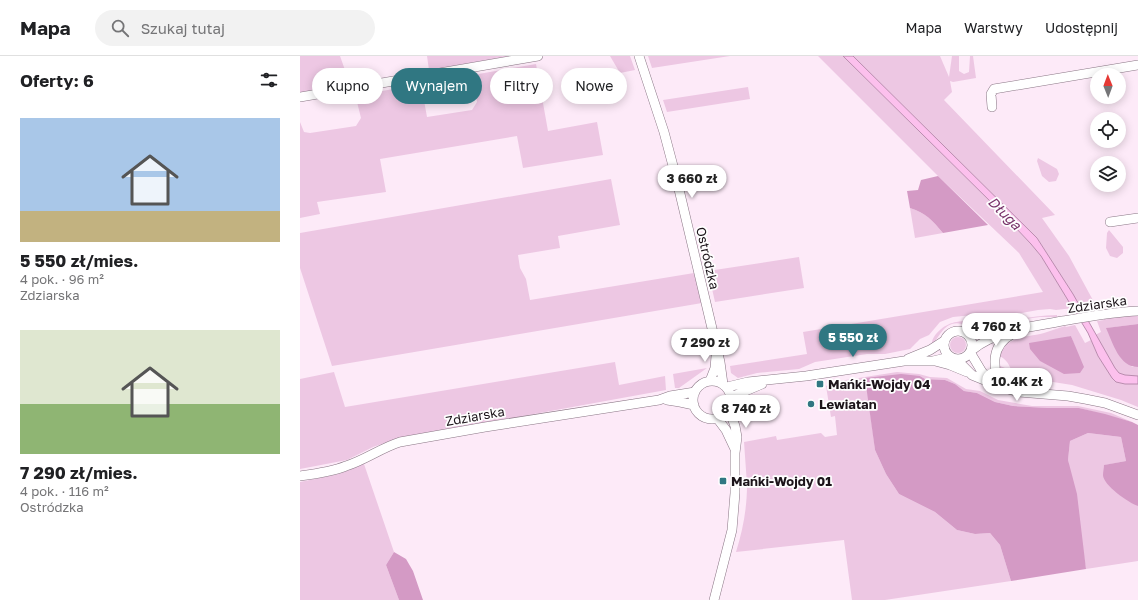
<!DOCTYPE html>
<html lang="pl">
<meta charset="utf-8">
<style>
:root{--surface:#fff;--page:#f2f2f2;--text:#202124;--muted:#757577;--line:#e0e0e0;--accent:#307782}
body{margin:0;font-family:"Golos Text",sans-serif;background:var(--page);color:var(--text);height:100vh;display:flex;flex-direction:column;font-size:15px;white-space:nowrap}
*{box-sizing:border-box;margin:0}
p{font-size:13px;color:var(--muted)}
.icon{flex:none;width:22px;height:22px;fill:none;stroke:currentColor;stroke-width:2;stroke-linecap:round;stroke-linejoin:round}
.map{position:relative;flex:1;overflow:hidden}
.side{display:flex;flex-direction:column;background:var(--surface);width:300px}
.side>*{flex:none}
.hud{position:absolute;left:12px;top:12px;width:380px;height:36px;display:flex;gap:8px}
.needle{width:26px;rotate:359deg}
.controls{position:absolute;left:790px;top:12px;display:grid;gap:8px}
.controls a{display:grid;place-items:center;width:36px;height:36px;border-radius:50%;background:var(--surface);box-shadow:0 2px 10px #0003;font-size:20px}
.price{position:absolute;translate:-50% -34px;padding:0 9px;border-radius:14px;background:#fff;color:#222;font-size:13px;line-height:26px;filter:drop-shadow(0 1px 2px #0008)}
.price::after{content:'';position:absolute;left:50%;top:24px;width:12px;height:9px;margin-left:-6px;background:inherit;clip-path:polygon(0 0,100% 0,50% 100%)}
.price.on{background:var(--accent);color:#fff}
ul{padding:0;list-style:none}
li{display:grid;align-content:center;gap:8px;height:212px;padding:0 20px}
li span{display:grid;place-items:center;height:124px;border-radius:0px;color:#555}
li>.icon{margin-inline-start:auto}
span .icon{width:72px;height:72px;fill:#fffc;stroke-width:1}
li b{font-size:17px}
h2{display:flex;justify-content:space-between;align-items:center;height:48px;padding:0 20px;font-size:17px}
.chip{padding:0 14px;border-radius:18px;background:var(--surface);box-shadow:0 2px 10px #0003;font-size:14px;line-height:36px}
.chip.on{background:var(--accent);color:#fff}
header{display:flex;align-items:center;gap:24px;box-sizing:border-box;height:56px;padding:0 20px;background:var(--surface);border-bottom:1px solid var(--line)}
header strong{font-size:19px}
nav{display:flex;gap:22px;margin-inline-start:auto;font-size:14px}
.search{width:280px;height:36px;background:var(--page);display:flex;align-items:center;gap:10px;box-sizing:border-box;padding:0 14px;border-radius:22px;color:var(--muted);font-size:15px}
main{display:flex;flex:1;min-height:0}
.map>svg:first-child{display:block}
</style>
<header>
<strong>Mapa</strong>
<div class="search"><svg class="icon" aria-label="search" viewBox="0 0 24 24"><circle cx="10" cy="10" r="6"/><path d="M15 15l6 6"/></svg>Szukaj tutaj</div>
<nav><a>Mapa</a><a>Warstwy</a><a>Udostępnij</a></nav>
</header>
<main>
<section class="side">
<h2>Oferty: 6<svg class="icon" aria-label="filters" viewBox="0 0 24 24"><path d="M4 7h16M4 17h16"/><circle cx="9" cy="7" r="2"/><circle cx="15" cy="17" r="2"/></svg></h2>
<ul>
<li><span style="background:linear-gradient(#a9c7e8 75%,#c2b280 0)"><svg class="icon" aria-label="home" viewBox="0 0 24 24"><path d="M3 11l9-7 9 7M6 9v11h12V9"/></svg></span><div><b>5 550 zł/mies.</b><p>4 pok. · 96 m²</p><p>Zdziarska</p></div></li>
<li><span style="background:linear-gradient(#dfe7d0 60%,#8fb573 0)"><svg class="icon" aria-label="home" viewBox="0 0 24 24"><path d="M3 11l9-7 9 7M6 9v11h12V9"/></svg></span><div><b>7 290 zł/mies.</b><p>4 pok. · 116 m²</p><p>Ostródzka</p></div></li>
</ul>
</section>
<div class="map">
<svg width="838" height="544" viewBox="0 0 838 544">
<rect width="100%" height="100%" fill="#fdeaf8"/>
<!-- green -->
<path fill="#edc7e3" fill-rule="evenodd" d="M0,0H40L50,28L0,37Z
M127,0H211L129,14Z
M310,0H330L335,14L320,17Z
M348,0H430L352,12Z
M518,0H543L697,152L731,188L741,200L773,252L756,254L750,253L738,254L704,260L683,258L653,261L640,266L629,279L620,283L610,293L585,298H567L515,306L499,313L457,317L438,322L431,317L430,310L507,298L503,276L743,236L719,197L638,120Z
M553,0H640L649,21L652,0H659V15L664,18L669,16L670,0H673L676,22L653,26L650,25L652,36L644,44L755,159L742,162L769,200L795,248L780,251L737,182Z
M236,8L248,75L297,66L303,99L223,112L217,80L80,103L86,136L17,146L20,158L0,162V66L4,76L10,77L56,70L61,62L57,46L49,41L121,28L127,61L172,54L177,46L174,25L167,20Z
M448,31L450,43L367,56L363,44Z
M738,102L757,113L759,118L756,125L749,126L742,120L737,105Z
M311,123L320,169L258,180L260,192L218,199L220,212L226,223L230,244L394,217L402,247L32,310L0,212V177Z
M610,152C626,157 632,164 643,177L615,182Z
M809,174L823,191V197L817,202L810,200L806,192L807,177Z
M499,201L504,232L415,246L408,215Z
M757,259V261H740L695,267V265C716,265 736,259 757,259Z
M821,260H838V268L807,272L832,311H838V320C832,320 824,320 819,317C810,310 801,289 795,279L801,276L797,265L804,264V262Z
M672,264L676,266L678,270C672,270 668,269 662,268C646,264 641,278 633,288L632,287C632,283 634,281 636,278C648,265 656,266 672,264Z
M775,269L785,287L791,284L798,300L816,326L825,328H838V351L821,344L772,329L753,326L722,329C709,322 714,306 699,300C708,279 725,282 744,277C751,275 758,272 765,270L766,271ZM771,280L775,291L730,293Z
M650 289a8 8 0 1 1 16 0a8 8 0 1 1-16 0Z
M315,306L319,329L365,320L366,334L96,383L73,391L47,404L0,413V323L34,316L45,351Z
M698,309L705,312L713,329C704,325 700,318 698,309Z
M407,312L379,332H375L373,318Z
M597,316L619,318L630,321L647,322L666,333L680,335L698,344L732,350H778L811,357L832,366L779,352H748L713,350L695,346L677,337L664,335L655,328L645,324L625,323L620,320L566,322L575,394L586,418L599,438L635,456L657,474L675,478L690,477L700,489L711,525L585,544H552L544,484L436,496C443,474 447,452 447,429C446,414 445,400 444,386L476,380L477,384L521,377L525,381L537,379L535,360L531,361L526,330L533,326Z
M788,377L821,381L826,405L805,409L820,439L838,450V505L786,513L768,404L770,385Z
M64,408L94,496L86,509L99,544H0V426L39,418Z"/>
<!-- forest -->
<path fill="#d49ac5" d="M638,120L688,169L643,177C632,164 626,157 610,152L607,135L618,134L621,124Z
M838,268V311C819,311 813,287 806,272Z
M771,280L784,311L780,317L764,318L740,305L730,293L729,287Z
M601,318L620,320L625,323L645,324L655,328L664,335L677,337L695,346L713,350L748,352H779L805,358L832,366L838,369V450C829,447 803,429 803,419C803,416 804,412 804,409L826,405L821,381L788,377L770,385L768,404L777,438L786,513L711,525L700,489L690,477L675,478L657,474L635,456L599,438L586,418L575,394L565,322Z
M94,496L106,503L113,515L123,544H99L86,509Z"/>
<!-- water -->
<path fill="#fcc0ed" stroke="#b98cae" d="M543,0H553L737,182L773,238L815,312L819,317L825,319L838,320V328H825L816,326L812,322L798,300L788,277L741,200L731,188L697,152Z"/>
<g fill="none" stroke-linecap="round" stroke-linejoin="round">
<defs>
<path id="minor" d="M339,0L364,76L377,125L420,306L423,328
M0,41L238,0
M692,51L691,38L694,33L838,9
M810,166L838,162
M644 289a14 14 0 1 1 28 0a14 14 0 1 1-28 0Z
M663,275L685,274H707
M672,294C697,274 731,271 762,265C787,261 812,256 838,255
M670,296L682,316L690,324
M608,303L630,294L644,285
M657,304L672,319L704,332L719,336L768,340L785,343L805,347L838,359
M635,305L650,309L667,316
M393 344a19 19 0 1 1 38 0a19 19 0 1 1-38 0Z
M410,325L415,312L416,300
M698,330C694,310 690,290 712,278
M427,331L448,326L506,320L604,305H633L650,301
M431,343L436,339L462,328
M367,344L380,346L394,349
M417,362L426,374L435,393
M0,420C15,418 31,416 46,410C65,404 81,392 100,386L185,371L359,344L370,340L395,336
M414,544L432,474L435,437V397L437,381L435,370L429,354"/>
</defs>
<!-- minor casing -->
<use href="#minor" stroke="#8a7685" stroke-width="10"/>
<!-- minor -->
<use href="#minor" stroke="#fff" stroke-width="9"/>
</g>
<!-- markers -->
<g fill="#307782" stroke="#fefefe" stroke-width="1.5">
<rect x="516" y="324" width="8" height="8" rx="2"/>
<circle cx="511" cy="348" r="4"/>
<rect x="419" y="421" width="8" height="8" rx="2"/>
</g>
<g text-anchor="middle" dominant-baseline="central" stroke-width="3.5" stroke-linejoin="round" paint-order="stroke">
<!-- street labels -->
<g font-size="13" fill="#1c141a" stroke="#fefefe">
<text transform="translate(408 202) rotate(77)">Ostródzka</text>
<text transform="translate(797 248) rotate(-8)">Zdziarska</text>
<text transform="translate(175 360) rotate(-10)">Zdziarska</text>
</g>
<!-- poi labels -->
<g font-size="13" font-weight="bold" fill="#1c141a" stroke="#fefefe" text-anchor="start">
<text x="528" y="328">Mańki-Wojdy 04</text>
<text x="519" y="348">Lewiatan</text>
<text x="431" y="425">Mańki-Wojdy 01</text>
</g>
<!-- water labels -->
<g font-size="14" font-style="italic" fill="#79346b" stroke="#fefefe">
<text transform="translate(705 157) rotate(45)">Długa</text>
</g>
</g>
</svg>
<div class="controls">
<a><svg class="needle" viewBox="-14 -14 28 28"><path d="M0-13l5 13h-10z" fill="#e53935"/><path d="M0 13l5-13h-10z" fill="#757577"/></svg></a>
<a><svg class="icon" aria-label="locate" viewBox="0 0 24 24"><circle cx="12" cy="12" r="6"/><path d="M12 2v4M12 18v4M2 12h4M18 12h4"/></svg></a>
<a><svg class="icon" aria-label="layers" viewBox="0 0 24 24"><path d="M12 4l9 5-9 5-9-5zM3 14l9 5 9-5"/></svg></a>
</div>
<b class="price" style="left:392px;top:143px">3 660 zł</b>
<b class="price" style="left:696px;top:291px">4 760 zł</b>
<b class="price on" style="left:553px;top:302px">5 550 zł</b>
<b class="price" style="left:405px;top:307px">7 290 zł</b>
<b class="price" style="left:717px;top:346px">10.4K zł</b>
<b class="price" style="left:446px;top:373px">8 740 zł</b>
<div class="hud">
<a class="chip">Kupno</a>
<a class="chip on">Wynajem</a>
<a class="chip">Filtry</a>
<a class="chip">Nowe</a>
</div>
</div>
</main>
